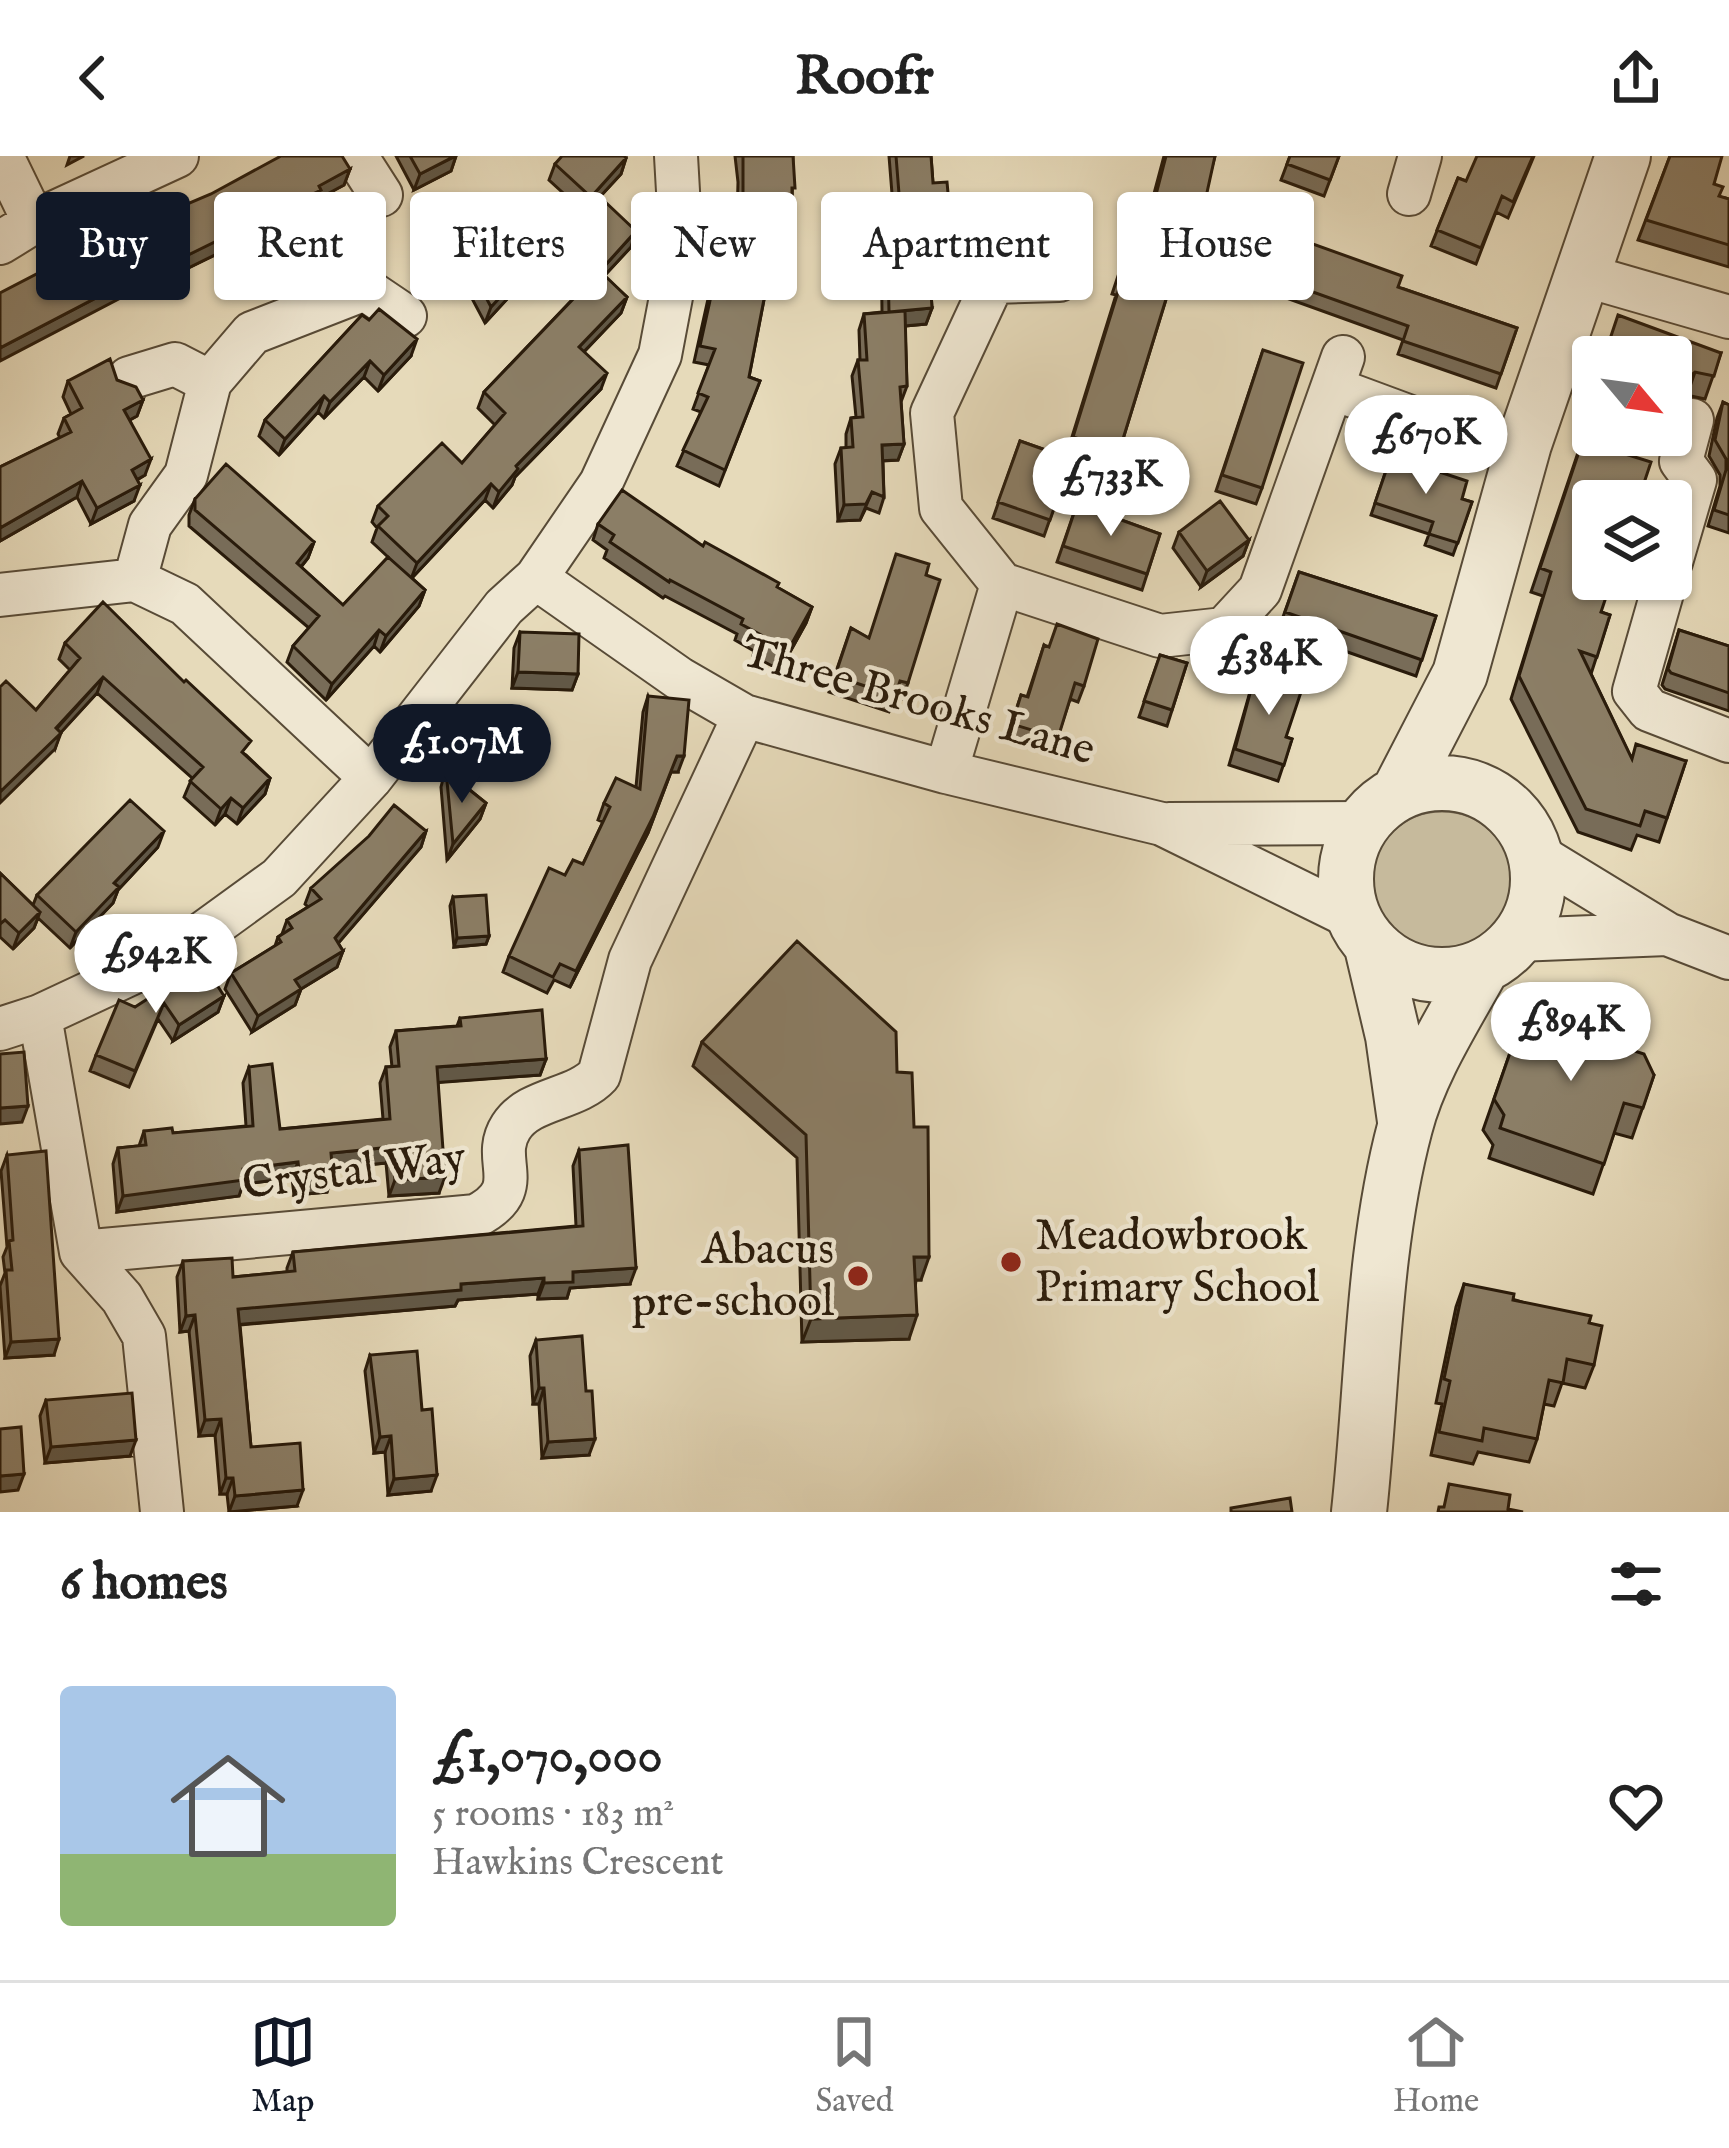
<!DOCTYPE html>
<meta charset="utf-8">
<style>
:root{--surface:#fff;--page:#f6f6f6;--text:#222;--muted:#767676;--line:#e0e0e0;--accent:#111827}
body{margin:0;font-family:"IM FELL English",serif;background:var(--page);color:var(--text);height:100vh;display:flex;flex-direction:column;font-size:45px;white-space:nowrap}
*{box-sizing:border-box;margin:0}
p{font-size:39px;color:var(--muted)}
.icon{flex:none;width:66px;height:66px;fill:none;stroke:currentColor;stroke-width:2;stroke-linecap:round;stroke-linejoin:round}
.map{position:relative;height:1356px;overflow:hidden}
.side{display:flex;flex-direction:column;background:var(--surface);flex:1}
.side>*{flex:none}
.banner{position:absolute;left:36px;top:36px;width:1659px;height:108px;display:flex;gap:24px}
.needle{width:78px;rotate:119deg}
.controls{position:absolute;left:1572px;top:180px;display:grid;gap:24px}
.controls a{display:grid;place-items:center;width:120px;height:120px;border-radius:12px;background:var(--surface);box-shadow:0 3px 9px #0004;font-size:60px}
.price{position:absolute;translate:-50% -102px;padding:0 27px;border-radius:42px;background:#fff;color:#222;font-size:39px;line-height:78px;filter:drop-shadow(0 3px 6px #0008)}
.price::after{content:'';position:absolute;left:50%;top:72px;width:36px;height:27px;margin-left:-18px;background:inherit;clip-path:polygon(0 0,100% 0,50% 100%)}
.price.current{background:var(--accent);color:#fff}
ul{padding:0;list-style:none}
li{display:flex;align-items:center;gap:36px;height:300px;padding:0 60px}
li span{display:grid;place-items:center;flex:none;width:336px;height:240px;border-radius:12px;color:#555}
li>.icon{margin-inline-start:auto}
span .icon{width:144px;height:144px;fill:#fffc;stroke-width:1}
li b{font-size:51px}
h2{display:flex;justify-content:space-between;align-items:center;height:144px;padding:0 60px;font-size:51px}
.tag{padding:0 42px;border-radius:12px;background:var(--surface);box-shadow:0 3px 9px #0004;font-size:42px;line-height:108px}
.tag.current{background:var(--accent);color:#fff}
header{display:flex;justify-content:space-between;align-items:center;height:156px;padding:0 60px;background:var(--surface);font-size:54px;font-weight:700}
.menu{display:flex;justify-content:space-around;align-items:center;height:168px;border-top:3px solid var(--line);background:var(--surface);font-size:33px;color:var(--muted)}
.menu a{display:grid;justify-items:center;gap:6px}
.menu .current{color:var(--accent)}
.map>svg:first-child{display:block}
</style>
<header><svg class="icon" aria-label="back" viewBox="0 0 24 24"><path d="M15 5l-7 7 7 7"/></svg>Roofr<svg class="icon" aria-label="share" viewBox="0 0 24 24"><path d="M12 15V3M7 8l5-5 5 5M5 13v7h14v-7"/></svg></header>
<div class="map">
<svg width="1729" height="1356" viewBox="0 0 1729 1356">
<rect width="100%" height="100%" fill="#e6daba"/>
<filter id="stains"><feTurbulence type="fractalNoise" baseFrequency=".00167" numOctaves="4"/><feColorMatrix values="0 0 0 0 .2 0 0 0 0 .09 0 0 0 0 .02 0 0 0 .5 -.17"/></filter>
<radialGradient id="worn" r=".72"><stop offset=".6" stop-color="#630" stop-opacity="0"/><stop offset="1" stop-color="#630" stop-opacity=".3"/></radialGradient>
<!-- green -->
<path fill="#c6ba9c" stroke="#786a54" stroke-width="3" d="M1371 726a71 71 0 1 1 142 0a71 71 0 1 1-142 0Z"/>
<g fill="none" stroke-linecap="round" stroke-linejoin="round">
<defs>
<path id="minor" d="M2,0L34,66
M356,0L381,39
M1409,38L1420,0
M0,87L34,66L177,0
M990,87L993,126L932,257L941,352L1002,428L1160,480L1224,473L1260,434L1343,201
M1580,118L1729,161
M993,126L1059,124
M129,222L175,208L210,226
M1332,232L1467,282
M1671,406L1695,324L1681,305L1692,264
M536,422L680,523L744,560L946,616L1162,668L1353,762
M1666,423L1634,535L1649,554L1729,585
M135,424L185,448L371,622
M0,439L135,424L150,369L186,319L210,226L252,177L365,133L405,160
M946,616L1002,428
M1169,668L1363,667
M1536,698L1667,778L1729,802
M1518,784L1667,778
M40,860L81,1096L122,1142L144,1180L162,1356
M0,873L40,860L177,796L279,722L371,622L504,451L536,422L601,327L660,199L681,88L676,0
M81,1096L476,1060C530,1032 489,1005 511,971C529,942 576,944 599,919L630,804L744,560"/>
<path id="tertiary" d="M1346 723a96 96 0 1 1 192 0a96 96 0 1 1-192 0Z
M1399,636L1460,518L1524,288L1623,0
M1372,791L1393,880L1405,965
M1359,1356C1373,1228 1372,1095 1405,971C1419,916 1454,862 1481,813"/>
</defs>
<!-- minor casing -->
<use href="#minor" stroke="#584b37" stroke-width="46"/>
<!-- tertiary casing -->
<use href="#tertiary" stroke="#584b37" stroke-width="58"/>
<!-- minor -->
<use href="#minor" stroke="#efe7d2" stroke-width="42"/>
<!-- tertiary -->
<use href="#tertiary" stroke="#efe7d2" stroke-width="54"/>
</g>
<!-- wall -->
<path fill="#786c58" stroke="#291b0b" stroke-width="3" d="M396,0H456L451,15L414,34Z
M735,0H793L792,51L786,67H779L749,221L760,225L719,330L677,310L701,256L693,253L709,209L694,206L722,80L728,63L737,65L738,26Z
M889,0H931L933,27L944,74L936,75L932,121H930L932,152L926,168L905,170L907,230L901,246L904,288L898,304L883,305L884,341L879,357L866,352L860,364L838,365L835,308L841,292H846V278L851,262L856,261L852,220L858,204H860L859,174L864,158L882,156L881,79L887,63H894Z
M1164,0H1215L1200,57L1193,56L1114,312L1067,297L1116,139L1112,138L1137,63L1151,49Z
M1290,0H1339L1324,40L1281,24Z
M1534,0L1508,62L1496,56L1476,108L1431,90L1458,22L1466,25Z
M1670,0L1714,28L1719,40L1729,43V111L1638,84Z
M626,2L621,18L585,57L549,24L555,8Z
M350,13L344,29L318,43L315,50L178,117L152,63Z
M1249,65L1398,131L1517,172L1496,232L1398,198L1403,184L1242,126L1245,116L1233,112Z
M448,70L514,126L508,142L485,167L442,86Z
M636,75L631,91L604,120L627,141L621,157L584,196L601,233L515,321L512,329L493,352L485,344L412,422L425,434L419,450L380,496L374,490L326,544L287,506L293,490L309,472L189,370V359L195,343L314,386L308,402L301,411L343,449L388,401L372,386L377,372L372,366L378,350L462,307L495,269L478,252L484,236L589,126L557,98L563,82Z
M362,159L411,200L378,235L364,221L324,262L318,256L279,299L259,280L265,264Z
M1263,194L1262,332L1256,348L1216,335Z
M1721,197L1705,243L1687,239L1671,252V201Z
M117,224L143,244L137,260L130,264L145,319L137,324L134,345L91,368L77,341L0,385V311L60,282L58,278L64,262L71,258L63,241L68,225Z
M1723,246L1729,249V377L1708,370L1720,330V319L1709,300L1717,262Z
M1593,252L1625,298L1601,456L1610,459L1591,518L1631,602L1686,605L1659,686L1637,679L1631,694L1578,676L1511,543L1543,440L1531,436Z
M1020,285L1071,303L1044,380L993,362Z
M1391,300L1462,343L1472,346L1453,399L1425,389L1429,378L1371,359Z
M1077,348L1160,378L1142,434L1057,406Z
M598,368L703,390L812,451L806,467L780,514L753,500L754,495L735,484L737,478L665,440L663,442L604,402L607,394L593,384Z
M1179,376L1249,384L1243,400L1201,431L1173,392Z
M1299,416L1436,460L1416,520L1279,472Z
M926,419L908,527L902,543L895,541L889,556L829,536L851,472L868,482Z
M1679,474L1729,490V555L1665,533L1662,529Z
M520,476L578,518L572,534L512,532L514,492Z
M65,487L246,599L270,622L265,638L237,668L225,658L215,669L184,641L192,622L97,537L60,577L55,593L36,554L70,514L59,503Z
M1044,489L1084,530L1078,546L1070,543L1052,598L1006,584L1021,539L1027,541Z
M1160,499L1187,507L1167,570L1139,561Z
M1256,515L1286,581L1292,583L1278,625L1229,609Z
M648,540L678,616H671L648,677L570,831L554,824L547,837L503,816L509,800L565,719L583,708L603,666L598,664L604,647L636,631L643,556Z
M501,587L466,631L486,647L480,663L447,704L441,631L443,623L428,611L434,595Z
M426,675L421,691L338,787L343,795L337,811L301,833L295,849L252,876L225,833L231,817L275,790L278,781L282,778L287,764L308,751L305,748L311,732Z
M158,691L118,734L113,747L70,792L38,762L34,772L13,793L0,781V717L33,749L37,739Z
M453,741L489,780L486,788L454,791L450,750Z
M224,840L218,856L173,885L158,863L129,931L90,915L96,899L135,851Z
M460,862L546,903L540,919L438,926L439,1037L389,1040L386,1007L332,1012L327,1036L294,1039L292,1022L243,1028L239,1040L117,1056L113,1008L118,992L139,990L144,975L173,977L246,970L243,927L249,911L280,973L383,963L380,927L386,911H392L390,891L396,875L457,870Z
M1519,871L1625,892L1654,919L1632,982L1614,977L1593,1038L1489,1002L1493,989L1483,974Z
M702,886L897,916L921,1124H916L909,1183L802,1186L797,1002L693,910Z
M579,994L630,1128L570,1132L567,1142L538,1143V1138L458,1144L455,1150L240,1169L251,1291L297,1350L229,1356L227,1338H220L215,1279L199,1280L189,1175L180,1176L177,1121L183,1105L233,1121L287,1116V1112L293,1096L576,1070L573,1010Z
M7,999L54,1199L5,1202L0,1130L5,1117L3,1101L7,1091L1,1015Z
M1464,1128L1589,1167L1594,1209L1585,1232L1562,1227L1554,1250L1544,1248L1537,1283L1529,1306L1478,1296L1473,1308L1431,1299L1442,1248L1436,1247L1456,1151Z
M536,1184L589,1299L542,1302L539,1248H533L530,1200Z
M370,1199L422,1254L431,1335L388,1339L385,1296L374,1297L365,1215Z
M46,1244L130,1300L45,1307L40,1260Z"/>
<!-- shaded-wall -->
<path fill="#615847" stroke="#291b0b" stroke-width="3" d="M70,0H84L67,9Z
M456,0L451,15L414,34L420,18Z
M626,2L621,18L585,57L591,41Z
M350,13L344,29L318,43L315,50L178,117L184,101Z
M782,50L792,51L786,67L776,66Z
M950,58L944,74L930,76L935,60Z
M636,75L631,91L594,131L600,115Z
M182,97L176,113L0,205V192Z
M929,105H938L932,121H923Z
M514,126L508,142L485,167L491,151Z
M627,141L621,157L573,207L579,191Z
M932,152L926,168L883,172L889,156Z
M417,183L411,200L378,235L384,219Z
M370,205L364,221L324,262L330,246Z
M1695,216L1687,239L1671,252L1678,230Z
M607,217L601,233L515,321L512,329L493,352L499,336L516,310Z
M324,240L318,256L279,299L285,283Z
M143,244L137,260L118,270L124,254Z
M904,288L898,304L876,305L882,289Z
M151,303L145,319L126,330L132,314Z
M82,325L77,341L0,385V372Z
M491,328L485,344L411,423L417,407Z
M140,329L134,345L91,368L97,352Z
M872,336L860,364L838,365L844,349Z
M1249,384L1243,400L1201,431L1207,415Z
M314,386L308,402L291,423L297,407Z
M425,434L419,450L380,496L386,480Z
M812,451L806,467L780,514L786,498Z
M379,474L374,490L326,544L332,528Z
M518,516L578,518L572,534L512,532Z
M103,521L97,537L55,583L61,577L55,593L0,647V636Z
M507,571L501,587L460,637L466,621Z
M677,600H684L678,616H671L648,677L570,831Z
M270,622L265,638L237,668L243,652Z
M231,642L225,658L215,669L221,653Z
M486,647L480,663L447,704L453,688Z
M164,675L158,691L118,734L113,747L70,792L76,776L114,727Z
M426,675L421,691L329,798L335,782Z
M40,756L34,772L13,793L19,777Z
M489,780L486,788L454,791L457,782Z
M343,795L337,811L301,833L295,849L252,876L258,860L295,824Z
M224,840L218,856L173,885L179,869Z
M546,903L540,919L431,927L437,911Z
M28,950L22,966L0,968V952Z
M392,991L386,1007L325,1013L331,997Z
M298,1006L292,1022L243,1028L239,1040L117,1056L123,1040L243,1013Z
M333,1020L327,1036L294,1039L300,1023Z
M445,1021L439,1037L389,1040L395,1024Z
M914,1101H929L921,1124H906Z
M636,1112L630,1128L570,1132L567,1142L538,1143L544,1127L573,1116Z
M544,1122L538,1138L458,1144L455,1150L233,1169L238,1153L461,1128Z
M195,1159L189,1175L180,1176L186,1160Z
M917,1159L909,1183L802,1186L811,1163Z
M59,1183L54,1199L5,1202L11,1186Z
M539,1232H544L539,1248H533Z
M221,1263L215,1279L199,1280L205,1264Z
M391,1280L385,1296L374,1297L380,1281Z
M595,1283L589,1299L542,1302L548,1286Z
M136,1284L130,1300L45,1307L51,1291Z
M24,1318L18,1334L0,1336V1320Z
M437,1319L431,1335L388,1339L394,1323Z
M226,1322H233L227,1338H220Z
M303,1334L297,1350L229,1356L235,1340Z"/>
<!-- building -->
<path fill="#8b7e66" stroke="#291b0b" stroke-width="3" d="M281,0H342L350,13L319,30L321,34L184,101L182,97L0,192V137L150,59L152,63L211,38Z
M410,0H455L420,18Z
M562,0H624L626,2L591,41L555,8Z
M743,0H793L795,32H792V51L782,50L749,221L760,225L725,314L683,294L708,241L698,237L715,193L700,190L728,63L743,66Z
M896,0H931L933,27L947,26L950,58L935,60L938,105H929L932,152L889,156L887,63H901Z
M1166,0H1215L1206,41L1198,39L1119,296L1073,281L1122,123L1118,122L1143,47L1153,50Z
M1290,0H1339L1330,24L1287,8Z
M1477,0H1533L1513,46L1502,40L1481,92L1437,74L1458,22L1466,25Z
M1670,0H1722L1714,28L1723,31L1719,40L1729,43V89L1646,64Z
M600,41L636,75L600,115L563,82Z
M1249,65L1402,120L1398,131L1517,172L1501,218L1403,185L1408,170L1246,112L1250,102L1238,99Z
M452,67L514,126L491,151L448,70Z
M600,115L627,141L579,191L607,217L516,310L518,313L499,336L491,328L417,407L378,370L388,360L378,350L442,287L462,307L505,257L484,236Z
M379,153L417,183L384,219L370,205L330,246L324,240L285,283L265,264L362,159L369,164Z
M905,155L907,230L900,231L904,288L882,289L884,341L872,336L866,348L844,349L841,292L853,291L851,262L863,261L858,204H867L864,158Z
M1618,159L1721,197L1714,220L1695,216L1678,230L1671,228V201H1604Z
M1263,194L1303,207L1262,332L1222,319Z
M110,203L117,224L136,231L143,244L124,254L151,303L132,314L140,329L97,352L82,325L0,372V311L71,276L64,262L82,252L68,225Z
M1723,246L1729,249V359L1714,354L1726,314V303L1715,284Z
M1593,254V279H1632L1625,298L1651,306L1638,345H1593V423H1612L1601,456L1610,459L1597,501L1580,495L1632,603L1636,588L1686,605L1667,662L1645,655L1640,670L1586,653L1519,520L1551,416L1540,412Z
M1020,285L1071,303L1050,364L998,346Z
M1391,300L1467,325L1462,343L1472,346L1458,387L1429,378L1433,366L1375,347Z
M226,308L314,386L297,407L343,449L388,401L425,434L386,480L379,474L332,528L293,490L319,460L195,354V343Z
M622,334L703,390L705,386L779,427L777,431L812,451L786,498L759,484L761,479L741,468L743,463L670,424L669,426L610,386L614,379L598,368Z
M1220,345L1249,384L1207,415L1179,376Z
M1077,348L1160,378L1147,418L1063,390Z
M896,398L929,408L926,419L940,424L908,527L900,525L895,540L835,520L851,472L869,482Z
M1299,416L1436,460L1422,504L1285,456Z
M103,446L184,526L186,524L251,585L242,596L270,622L243,652L231,642L221,653L190,625L203,611L103,521L56,572L61,577L0,636V531L6,525L36,554L80,502L65,487Z
M1057,468L1098,483L1084,530L1075,527L1058,582L1012,568L1021,539L1028,541L1044,489L1049,491Z
M1679,474L1729,490V537L1671,517L1668,513Z
M520,476L579,478L578,518L518,516Z
M1160,499L1187,507L1172,554L1144,545Z
M1256,515L1303,530L1286,581L1292,583L1284,609L1235,593Z
M648,540L689,544L684,600H677L653,661L576,815L560,808L553,821L509,800L549,712L565,719L573,704L583,708L610,651L604,647L616,622L640,633Z
M467,553L507,571L466,621L434,595Z
M446,615L486,647L453,688Z
M130,644L164,675L114,727L119,731L76,776L37,739Z
M394,649L426,675L335,782L343,795L295,824L301,833L258,860L231,817L281,786L278,781L292,772L287,764L321,743L311,732L369,680Z
M0,717L40,756L19,777L5,764L0,768Z
M486,739L489,780L457,782L453,741Z
M797,785L896,876L897,916L912,917L914,971H928L929,1101H914L917,1159L811,1163L806,979L702,886Z
M203,807L224,840L179,869L164,847L135,915L96,899L119,844L135,851Z
M1560,851L1617,871L1625,892L1644,898L1654,919L1643,952L1624,947L1604,1008L1500,972L1504,959L1494,943L1519,871L1534,863L1554,870Z
M542,854L546,903L437,911L445,1021L395,1024L392,991L331,997L333,1020L300,1023L298,1006L243,1013L244,1024L123,1040L118,992L146,989L144,975L172,972L173,977L253,970L249,911L272,908L280,973L390,963L386,911L399,910L396,875L461,870L460,862Z
M24,896L28,950L0,952V898Z
M628,989L636,1112L573,1116V1126L544,1127V1122L461,1128V1134L238,1153L251,1291L300,1287L303,1334L235,1340L233,1322H226L221,1263L205,1264L195,1159L186,1160L183,1105L232,1102L233,1121L295,1115L293,1096L583,1070L579,994Z
M46,995L59,1183L11,1186L6,1114H12L9,1085L13,1084L7,999Z
M1464,1128L1514,1138L1513,1144L1591,1160L1589,1167L1602,1170L1594,1209L1567,1203L1563,1227L1549,1224L1537,1283L1484,1272L1482,1285L1439,1276L1450,1225L1444,1223Z
M582,1180L586,1235H592L595,1283L548,1286L544,1232H539L536,1184Z
M417,1195L422,1254L432,1253L437,1319L394,1323L391,1280L380,1281L370,1199Z
M132,1237L136,1284L51,1291L46,1244Z
M21,1271L24,1318L0,1320V1273Z
M1449,1328L1510,1339L1508,1353L1523,1356H1438L1439,1351H1444Z
M1290,1342L1292,1356H1231V1352Z"/>
<!-- markers -->
<g fill="#8f2418" stroke="#efe7d2" stroke-width="4.5">
<circle cx="1011" cy="1106" r="12"/>
<circle cx="858" cy="1120" r="12"/>
</g>
<g text-anchor="middle" dominant-baseline="central" stroke-width="9" stroke-linejoin="round" paint-order="stroke">
<!-- street labels -->
<g font-size="45" fill="#291b0b" stroke="#efe7d2">
<text transform="translate(918 546) rotate(16)">Three Brooks Lane</text>
<text transform="translate(354 1016) rotate(-7)">Crystal Way</text>
</g>
<!-- poi labels -->
<g font-size="45" fill="#291b0b" stroke="#efe7d2" text-anchor="start">
<text x="1035" y="1080">Meadowbrook<tspan x="1035" dy="52">Primary School</tspan></text>
<text x="834" y="1094" text-anchor="end">Abacus<tspan x="834" dy="52">pre-school</tspan></text>
</g>
</g>
<rect width="100%" height="100%" filter="url(#stains)"/>
<rect width="100%" height="100%" fill="url(#worn)"/>
</svg>
<div class="controls">
<a><svg class="needle" viewBox="-14 -14 28 28"><path d="M0-13l5 13h-10z" fill="#e53935"/><path d="M0 13l5-13h-10z" fill="#767676"/></svg></a>
<a><svg class="icon" aria-label="layers" viewBox="0 0 24 24"><path d="M12 4l9 5-9 5-9-5zM3 14l9 5 9-5"/></svg></a>
</div>
<b class="price" style="left:1426px;top:341px">£670K</b>
<b class="price" style="left:1111px;top:383px">£733K</b>
<b class="price" style="left:1269px;top:562px">£384K</b>
<b class="price current" style="left:462px;top:650px">£1.07M</b>
<b class="price" style="left:156px;top:860px">£942K</b>
<b class="price" style="left:1571px;top:928px">£894K</b>
<div class="banner">
<a class="tag current">Buy</a>
<a class="tag">Rent</a>
<a class="tag">Filters</a>
<a class="tag">New</a>
<a class="tag">Apartment</a>
<a class="tag">House</a>
</div>
</div>
<section class="side">
<h2>6 homes<svg class="icon" aria-label="filters" viewBox="0 0 24 24"><path d="M4 7h16M4 17h16"/><circle cx="9" cy="7" r="2"/><circle cx="15" cy="17" r="2"/></svg></h2>
<ul>
<li><span style="background:linear-gradient(#a9c7e8 70%,#8fb573 0)"><svg class="icon" aria-label="home" viewBox="0 0 24 24"><path d="M3 11l9-7 9 7M6 9v11h12V9"/></svg></span><div><b>£1,070,000</b><p>5 rooms · 183 m²</p><p>Hawkins Crescent</p></div><svg class="icon" aria-label="heart" viewBox="0 0 24 24"><path d="M12 20l-8-8c-3-5 5-10 8-4 3-6 11-1 8 4z"/></svg></li>
</ul>
</section>
<nav class="menu">
<a class="current"><svg class="icon" aria-label="map" viewBox="0 0 24 24"><path d="M3 6l6-2 6 2 6-2v14l-6 2-6-2-6 2zM9 4v14M15 6v14"/></svg>Map</a>
<a><svg class="icon" aria-label="saved" viewBox="0 0 24 24"><path d="M7 4h10v16l-5-4-5 4z"/></svg>Saved</a>
<a><svg class="icon" aria-label="home" viewBox="0 0 24 24"><path d="M3 11l9-7 9 7M6 9v11h12V9"/></svg>Home</a>
</nav>
